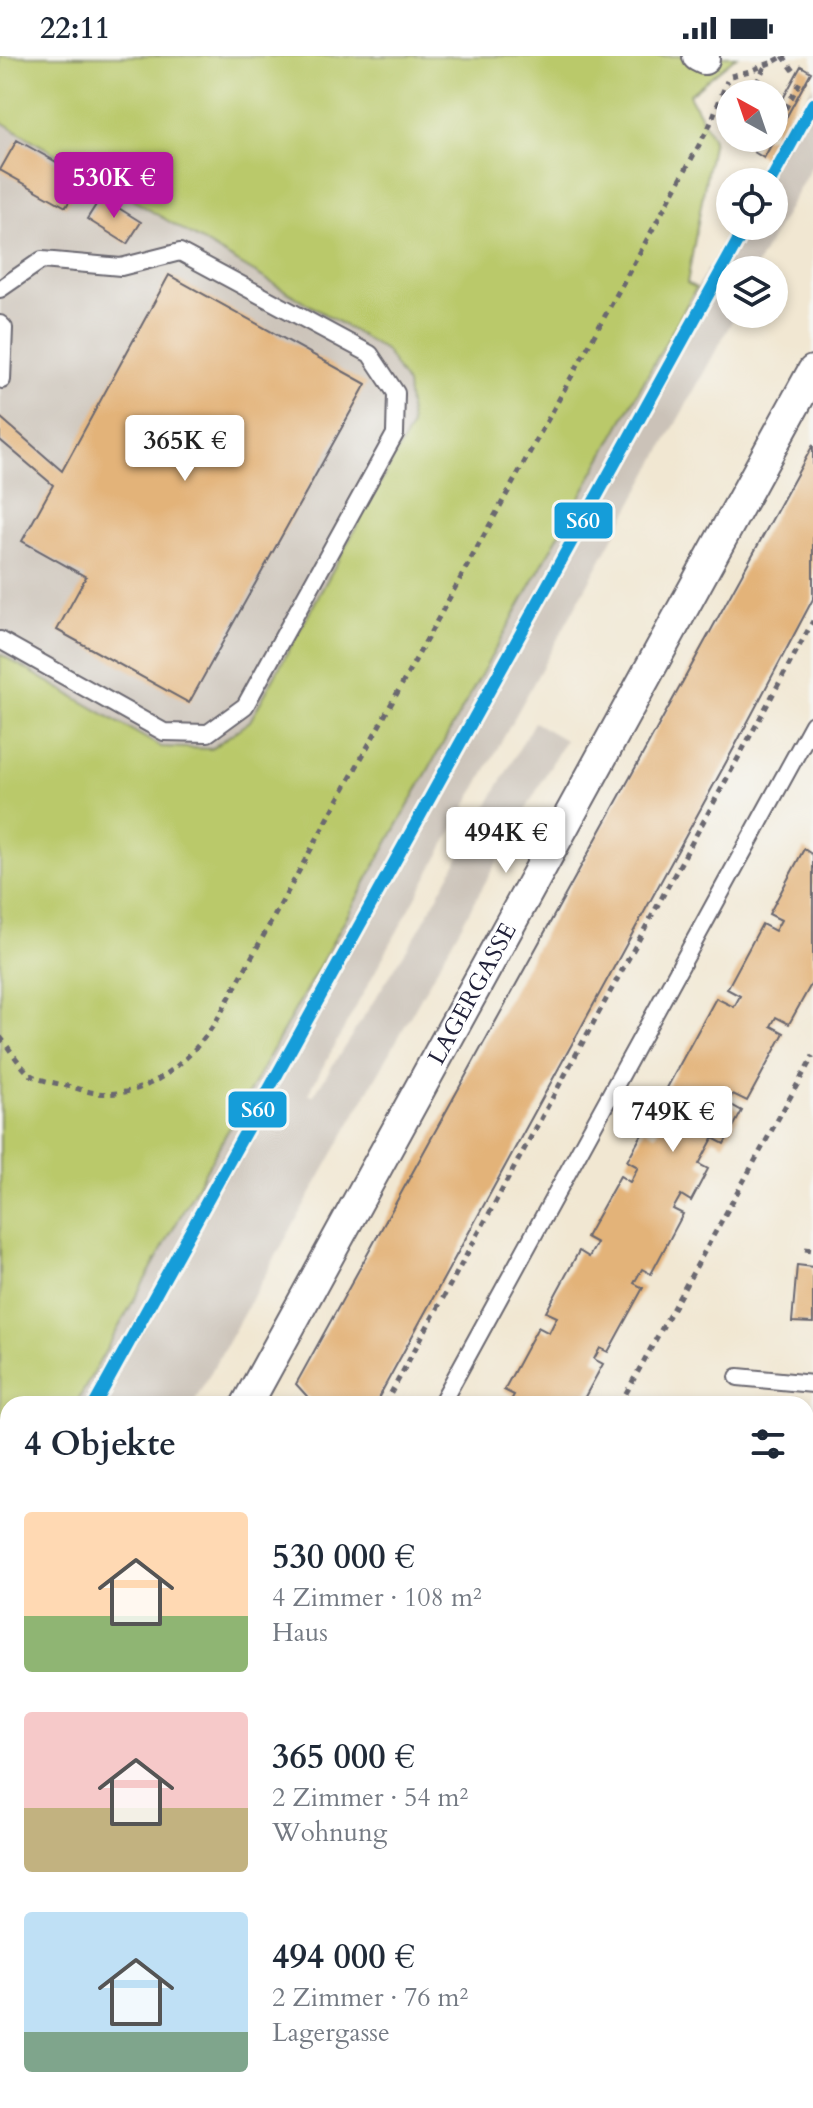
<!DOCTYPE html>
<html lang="de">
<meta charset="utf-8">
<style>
:root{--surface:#fff;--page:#f2f2f3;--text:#1f2937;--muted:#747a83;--accent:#b5179e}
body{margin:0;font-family:Cardo,serif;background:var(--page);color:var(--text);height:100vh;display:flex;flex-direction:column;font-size:30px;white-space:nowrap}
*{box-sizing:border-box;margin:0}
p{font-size:26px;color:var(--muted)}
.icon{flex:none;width:44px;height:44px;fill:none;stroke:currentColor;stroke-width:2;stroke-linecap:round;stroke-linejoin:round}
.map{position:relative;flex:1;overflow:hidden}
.side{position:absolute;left:0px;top:1340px;width:814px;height:712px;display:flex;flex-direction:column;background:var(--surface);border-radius:24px 24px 0 0;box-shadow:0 4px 12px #0003}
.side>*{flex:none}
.needle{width:52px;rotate:320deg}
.tools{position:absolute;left:716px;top:24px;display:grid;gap:16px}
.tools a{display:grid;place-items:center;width:72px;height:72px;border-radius:50%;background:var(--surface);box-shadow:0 4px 12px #0003;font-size:40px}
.price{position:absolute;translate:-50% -68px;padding:0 18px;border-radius:8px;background:#fff;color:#222;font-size:26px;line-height:52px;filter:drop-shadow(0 2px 4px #0008)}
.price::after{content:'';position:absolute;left:50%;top:48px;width:24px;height:18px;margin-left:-12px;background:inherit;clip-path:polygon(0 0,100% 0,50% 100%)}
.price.on{background:var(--accent);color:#fff}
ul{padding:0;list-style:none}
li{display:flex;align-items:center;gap:24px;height:200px;padding:0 24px}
li span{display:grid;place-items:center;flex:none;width:224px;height:160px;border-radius:8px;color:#555}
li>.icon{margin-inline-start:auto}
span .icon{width:96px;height:96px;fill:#fffc;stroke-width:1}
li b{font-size:34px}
h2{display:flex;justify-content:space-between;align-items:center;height:96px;padding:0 24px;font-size:34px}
.status{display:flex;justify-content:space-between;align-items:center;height:56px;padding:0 40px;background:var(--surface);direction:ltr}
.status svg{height:22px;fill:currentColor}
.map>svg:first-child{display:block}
</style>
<div class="status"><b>22:11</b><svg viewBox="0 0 49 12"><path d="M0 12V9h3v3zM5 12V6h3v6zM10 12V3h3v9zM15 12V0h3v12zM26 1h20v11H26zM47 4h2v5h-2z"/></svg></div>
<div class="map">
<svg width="813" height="2052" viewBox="0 0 813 2052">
<rect width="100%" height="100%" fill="#f6f6f2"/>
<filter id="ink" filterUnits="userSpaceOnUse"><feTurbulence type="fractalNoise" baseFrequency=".0125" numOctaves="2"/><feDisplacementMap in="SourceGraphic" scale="16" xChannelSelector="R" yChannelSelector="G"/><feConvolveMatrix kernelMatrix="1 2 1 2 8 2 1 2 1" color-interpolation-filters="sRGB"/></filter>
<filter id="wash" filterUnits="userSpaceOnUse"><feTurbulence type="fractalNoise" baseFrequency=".006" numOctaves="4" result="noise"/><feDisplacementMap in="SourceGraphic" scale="32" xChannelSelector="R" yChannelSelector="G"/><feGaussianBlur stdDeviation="1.8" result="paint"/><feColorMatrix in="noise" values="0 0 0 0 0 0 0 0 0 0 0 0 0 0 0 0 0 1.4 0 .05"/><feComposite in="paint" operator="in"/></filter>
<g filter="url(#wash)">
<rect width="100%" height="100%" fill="#f1e7d2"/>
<!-- industrial -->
<path fill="#cbc2b8" d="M813,29V108L754,214H730V258H736L308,1038L313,1040L419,874L534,666L565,684L193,1348H76L708,212L713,213L736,170H774V126H760Z
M0,65L385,294L407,329L411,371L250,665L211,693L161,691L0,598Z
M8,1472V1677L0,1691V1486Z"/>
<!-- green -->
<path fill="#bac96b" stroke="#6e7653" stroke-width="2" d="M0,0H737L689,39L713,83L687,227L696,232L76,1348H8V1472L0,1486V598L161,691L211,693L250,665L411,371L407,329L385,294L0,65Z
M8,1821V1922L0,1937V1835Z"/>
<g id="blocks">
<!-- building -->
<path fill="#e3b379" d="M801,10L811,16L764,102L754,96L762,82H774V59Z
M17,84L83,121L66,151L0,114Z
M101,141L141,166L127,188L87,163Z
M169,219L366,328L189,647L57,574L86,521L22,485L53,429L0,384V361L62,415Z
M813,389V543L735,690L375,1348H314L296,1328Z
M804,793L813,799V925L789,968L776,961L771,970L784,977L747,1045L733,1038L728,1047L742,1055L724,1088L713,1082L699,1108L708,1113L691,1145L681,1139L673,1153L683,1158L651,1218L642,1213L634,1227L643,1232L608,1296L600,1292L594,1303L603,1308L581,1348H509L514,1339L504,1334L538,1271L549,1277L557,1261L546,1256L579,1195L589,1201L597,1187L586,1181L620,1120L630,1126L638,1111L627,1105L645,1073L655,1079L667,1057L656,1052L716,942L734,951L740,940L727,933L762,868L775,875L781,864L769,858Z
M797,1209L813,1211V1267L792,1266Z
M808,1372L813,1373V1426H806Z
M0,2017L8,2018V2044H24L23,2052H0Z
M51,2044H168L167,2052H50Z
M241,2044H288L287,2052H240Z
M353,2044L404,2050V2052H352Z"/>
</g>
</g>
<g filter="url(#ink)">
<use href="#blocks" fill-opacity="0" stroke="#6a6770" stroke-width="2"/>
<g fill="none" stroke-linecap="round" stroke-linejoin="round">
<defs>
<path id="lane" d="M0,233L42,204L121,211L180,196L370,298L396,337L395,378L245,650L208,677L164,676L0,584
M0,268L4,272L2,324
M738,1321L813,1328
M441,1348L813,668"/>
<g id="street">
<path d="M698,0L704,3V0"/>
<path id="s1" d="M247,1348L813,315"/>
<path d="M806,1648L813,1649"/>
<path d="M0,1797L8,1782"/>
<path d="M0,1976L8,1977"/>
<path d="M700,2044L782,2052"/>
</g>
</defs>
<!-- lane casing -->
<use href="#lane" stroke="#6a6770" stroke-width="20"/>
<!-- street casing -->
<use href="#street" stroke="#6a6770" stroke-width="34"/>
<!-- path -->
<path stroke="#6a6770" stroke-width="5" stroke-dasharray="6 6" stroke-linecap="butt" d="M783,0L794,15
M731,20L750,15L775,5
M751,38L765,10
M774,74L801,24
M774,78L784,83
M0,981C8,990 22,1013 31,1019C40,1025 57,1027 67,1030C77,1032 87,1036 97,1037C149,1043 191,1004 217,964L709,71L727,25
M805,1193L813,1194
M385,1348L813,565
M620,1348L813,1000
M806,1529L813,1530
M806,1602L813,1603
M0,1927L8,1911"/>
<!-- lane -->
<use href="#lane" stroke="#fff" stroke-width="16"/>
<!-- street -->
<use href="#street" stroke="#fff" stroke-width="30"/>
<!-- path-bridge -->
<path stroke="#6a6770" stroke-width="5" stroke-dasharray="6 6" stroke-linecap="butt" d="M775,5L784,0"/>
<defs>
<path id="rail-1" d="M770,126L813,48
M95,1348L746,170"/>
</defs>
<!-- rail-1 casing -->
<use href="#rail-1" stroke="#f6f6f2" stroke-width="18"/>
<!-- rail-1 -->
<use href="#rail-1" stroke="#159dd9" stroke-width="12"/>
</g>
</g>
<g text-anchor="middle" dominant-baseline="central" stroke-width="8" stroke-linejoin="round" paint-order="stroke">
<!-- street labels -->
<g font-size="24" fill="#22223b" stroke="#f6f6f2">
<text stroke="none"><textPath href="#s1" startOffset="468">LAGERGASSE</textPath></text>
</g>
</g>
<g stroke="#f6f6f2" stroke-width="3">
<rect x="553" y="445" width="61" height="39" rx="8" fill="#159dd9"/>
<rect x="227" y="1034" width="61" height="39" rx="8" fill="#159dd9"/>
</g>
<g font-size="22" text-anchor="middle" font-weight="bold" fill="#fff">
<text x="583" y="472">S60</text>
<text x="258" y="1061">S60</text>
</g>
</svg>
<div class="tools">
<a><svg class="needle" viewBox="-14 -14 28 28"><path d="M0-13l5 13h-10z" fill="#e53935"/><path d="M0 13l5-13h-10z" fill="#747a83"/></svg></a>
<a><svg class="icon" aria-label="locate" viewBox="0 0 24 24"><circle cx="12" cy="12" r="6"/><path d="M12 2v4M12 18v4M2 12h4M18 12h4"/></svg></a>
<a><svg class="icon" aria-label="layers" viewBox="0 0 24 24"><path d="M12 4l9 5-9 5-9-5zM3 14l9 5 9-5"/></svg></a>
</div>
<b class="price on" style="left:114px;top:164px">530K €</b>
<b class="price" style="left:185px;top:427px">365K €</b>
<b class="price" style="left:506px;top:819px">494K €</b>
<b class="price" style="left:673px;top:1098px">749K €</b>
<section class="side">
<h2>4 Objekte<svg class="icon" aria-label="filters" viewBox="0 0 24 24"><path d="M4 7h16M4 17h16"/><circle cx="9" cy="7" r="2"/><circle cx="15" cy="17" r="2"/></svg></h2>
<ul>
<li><span style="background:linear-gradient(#ffd9b3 65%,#8fb573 0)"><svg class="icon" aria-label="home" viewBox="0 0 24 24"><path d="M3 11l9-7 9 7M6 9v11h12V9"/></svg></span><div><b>530 000 €</b><p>4 Zimmer · 108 m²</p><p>Haus</p></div></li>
<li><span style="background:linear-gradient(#f6c9c9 60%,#c2b280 0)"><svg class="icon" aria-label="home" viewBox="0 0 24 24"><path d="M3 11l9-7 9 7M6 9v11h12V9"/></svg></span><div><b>365 000 €</b><p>2 Zimmer · 54 m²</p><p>Wohnung</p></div></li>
<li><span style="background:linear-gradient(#bfe0f5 75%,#7fa58c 0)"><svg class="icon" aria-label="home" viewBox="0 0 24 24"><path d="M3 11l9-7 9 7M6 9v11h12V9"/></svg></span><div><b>494 000 €</b><p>2 Zimmer · 76 m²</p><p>Lagergasse</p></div></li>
</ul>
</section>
</div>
